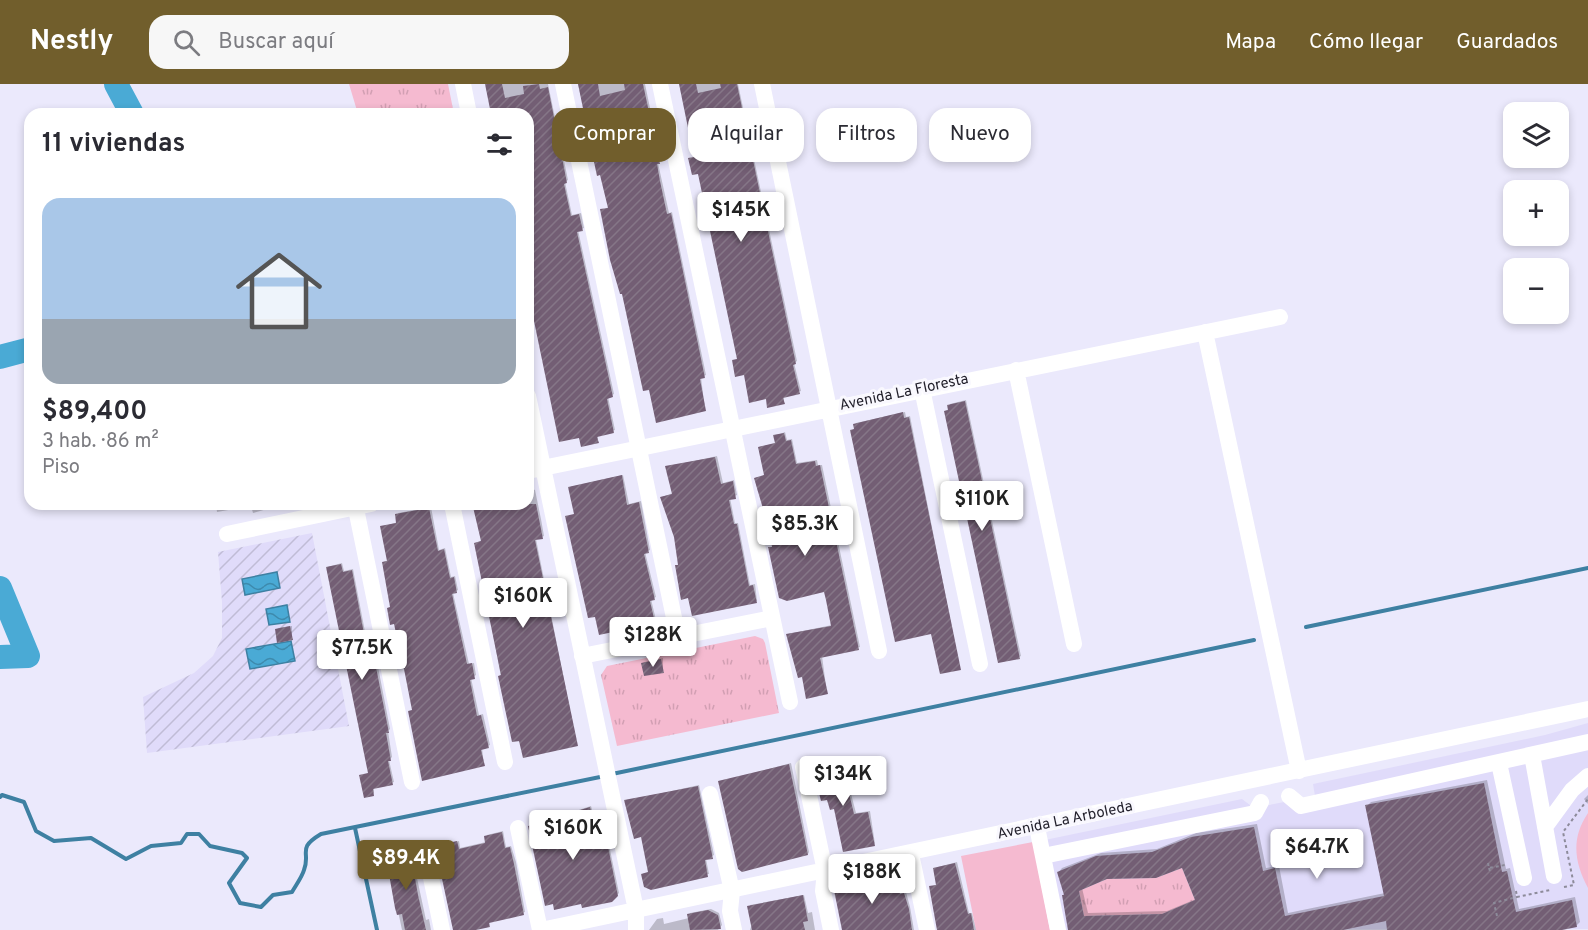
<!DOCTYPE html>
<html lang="es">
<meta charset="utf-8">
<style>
:root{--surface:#fff;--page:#f7f7f7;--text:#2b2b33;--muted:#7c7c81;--line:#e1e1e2;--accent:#715e2c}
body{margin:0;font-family:Overpass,sans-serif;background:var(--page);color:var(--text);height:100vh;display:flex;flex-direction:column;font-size:22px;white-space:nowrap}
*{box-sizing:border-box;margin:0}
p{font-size:20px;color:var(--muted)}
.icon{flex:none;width:33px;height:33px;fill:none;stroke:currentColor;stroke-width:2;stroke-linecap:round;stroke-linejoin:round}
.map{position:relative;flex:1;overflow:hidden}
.side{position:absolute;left:24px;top:24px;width:510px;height:402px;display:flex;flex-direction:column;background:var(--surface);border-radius:18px;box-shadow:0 3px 9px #0003}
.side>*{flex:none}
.hud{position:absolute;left:552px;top:24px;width:570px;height:54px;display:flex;gap:12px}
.buttons{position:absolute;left:1503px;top:18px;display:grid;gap:12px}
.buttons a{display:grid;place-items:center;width:66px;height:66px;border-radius:12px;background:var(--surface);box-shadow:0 3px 9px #0003;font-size:30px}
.price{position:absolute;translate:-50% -51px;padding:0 14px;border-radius:6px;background:#fff;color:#222;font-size:20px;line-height:39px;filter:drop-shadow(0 2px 3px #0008)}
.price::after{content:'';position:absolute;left:50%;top:36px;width:18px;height:14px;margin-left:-9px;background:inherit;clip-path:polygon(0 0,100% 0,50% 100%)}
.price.current{background:var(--accent);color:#fff}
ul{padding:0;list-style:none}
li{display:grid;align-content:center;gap:12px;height:318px;padding:0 18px}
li+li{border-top:2px solid var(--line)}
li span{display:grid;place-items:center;height:186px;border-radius:18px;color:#555}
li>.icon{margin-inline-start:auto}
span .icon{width:108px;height:108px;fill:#fffc;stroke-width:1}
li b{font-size:26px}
h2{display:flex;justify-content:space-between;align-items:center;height:72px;padding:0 18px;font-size:26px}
.pill{padding:0 21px;border-radius:18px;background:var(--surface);box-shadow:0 3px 9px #0003;font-size:21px;line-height:54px}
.pill.current{background:var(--accent);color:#fff}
header{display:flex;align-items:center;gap:36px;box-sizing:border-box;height:84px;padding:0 30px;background:var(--accent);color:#fff}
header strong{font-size:28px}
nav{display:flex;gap:33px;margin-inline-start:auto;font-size:21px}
.search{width:420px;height:54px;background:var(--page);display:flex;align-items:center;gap:15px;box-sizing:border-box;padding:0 21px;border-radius:18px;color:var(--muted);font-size:22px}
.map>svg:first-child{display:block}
</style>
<header>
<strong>Nestly</strong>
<div class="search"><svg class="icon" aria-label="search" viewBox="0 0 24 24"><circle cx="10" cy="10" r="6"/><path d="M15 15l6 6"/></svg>Buscar aquí</div>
<nav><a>Mapa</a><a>Cómo llegar</a><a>Guardados</a></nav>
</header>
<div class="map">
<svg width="1588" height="846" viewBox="0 0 1588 846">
<defs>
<pattern id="industrial-furrows" width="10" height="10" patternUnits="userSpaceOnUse" patternTransform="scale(1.5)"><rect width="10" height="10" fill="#e0dbfa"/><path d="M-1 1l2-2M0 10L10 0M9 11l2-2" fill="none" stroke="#c0bcd6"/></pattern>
<pattern id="park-tufts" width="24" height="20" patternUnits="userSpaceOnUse" patternTransform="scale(1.5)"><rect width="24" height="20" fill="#f5bad0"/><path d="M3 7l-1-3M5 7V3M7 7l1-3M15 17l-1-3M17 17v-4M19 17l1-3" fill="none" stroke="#d29fb3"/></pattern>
<pattern id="water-waves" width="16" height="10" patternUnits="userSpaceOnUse" patternTransform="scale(1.5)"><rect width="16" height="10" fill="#4aaad5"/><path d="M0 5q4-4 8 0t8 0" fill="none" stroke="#3d8aad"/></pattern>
<pattern id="building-hatch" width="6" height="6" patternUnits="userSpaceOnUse" patternTransform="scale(1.5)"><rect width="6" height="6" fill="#735e74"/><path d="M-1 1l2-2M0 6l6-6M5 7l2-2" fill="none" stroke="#857687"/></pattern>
</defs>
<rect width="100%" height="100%" fill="#ebe9fc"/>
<!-- built -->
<path fill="#e0dbfa" d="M1588,639V845L1050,846L1040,757L1242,715L1254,724L1315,712L1313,700L1545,651Z"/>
<!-- industrial -->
<path fill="url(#industrial-furrows)" d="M312,449L349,642L147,669L143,613L194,589L213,572L222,554V518L218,468Z"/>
<!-- green -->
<path fill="#f5bad0" d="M1588,729V804C1574,778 1571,754 1588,729Z
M1033,758L1050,846H976L961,772Z"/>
<!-- park -->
<path fill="url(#park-tufts)" d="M349,0H448L454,30H358Z
M755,552L763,555L765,559L779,629L617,662L601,591L607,582Z
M1182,784L1195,816L1162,830L1084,832L1079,807L1107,795L1156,794Z"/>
<!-- water -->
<path fill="url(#water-waves)" stroke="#3e80a2" stroke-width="1.5" d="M277,488L280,504L245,511L242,495Z
M287,521L290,538L269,541L266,525Z
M291,557L295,577L250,585L246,565Z"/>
<!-- shadow -->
<path fill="#0003" fill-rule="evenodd" d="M486,0H548L568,96L565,98L572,131L581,129L584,144L578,146L614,310L608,313L615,346L598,351V358L528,202V30H493Z
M578,0H645L661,77L658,79L669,129L672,128L706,291L701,293L705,326L651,304L602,126L609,123Z
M680,0H738L797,277L794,279L801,307L784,312V319L767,314L733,277L739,274L699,88L690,75L696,72Z
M966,316L1021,572L1019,573L945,327L949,325L950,320Z
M905,328L906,333L910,332L960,585L932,548L851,347L855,345L856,339Z
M785,348L787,356L792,355L797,379L817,376L818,381H822L860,563L822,572L827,609L803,591L788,550L832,541L825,507L770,464L773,462L762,407L758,408L755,394L766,391L760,363L776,359L775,352Z
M717,372L723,399L734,396L737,411L730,414L735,439H738L750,501L755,500L757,517L689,513L676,482L679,480L675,452L662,413L673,409L667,383Z
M623,391L629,420L641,417L650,466L645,468L656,513L651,515L656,536L600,549L567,433L576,430L570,403Z
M528,403L535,406L541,435L544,452L536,455L577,661L513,657L476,459L482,456L475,423L485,420H528Z
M216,420H267V425L253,429L251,422L217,428Z
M431,423L439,466L445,464L451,493L455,492L458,506L453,509L469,580L474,579L476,591L471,594L479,631L483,630L490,661L482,664L484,681L410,628L413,626L383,478L389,476L382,443L398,438V429Z
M342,479L344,487L353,485L366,553L370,563L374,562L390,645L388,647L392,673L389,676L394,698L374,703V710L361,692L369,689L327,483Z
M292,542V555L277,546L278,544Z
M663,574V588L643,579L645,578Z
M824,673L825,680L839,677L840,684L844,683L856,729L870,727L875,760L835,723L813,677Z
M791,679L809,768L808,770L720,698Z
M1487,696L1506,785L1510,784L1519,825L1575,813L1580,838L1576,842L1555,846H1070L1063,811L1065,809L1059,788L1062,784L1101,769L1157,765L1196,749L1257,740L1266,784L1279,782L1288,829L1385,809L1367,722L1371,718ZM1183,782L1196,815L1167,827L1088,829L1082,804L1107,793Z
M699,701L714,771L706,775L709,790H643L650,788L642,751L626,717Z
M1588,711V720L1584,715Z
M591,722L597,744L605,742L619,809L611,817L530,742Z
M503,747L506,763L511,762L516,778L525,828L490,837L489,842L458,846L437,762L459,757L460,764L486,758L487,751Z
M411,766L426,836L429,835L431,846H402L388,780L394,777V770Z
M957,778L969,829H972L976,846H940L931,803L938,800L934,784Z
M898,790L902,809L906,808L910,823L914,846H843L837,801L870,792L871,796Z
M804,811L808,829L812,828L815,846H750L752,840L750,821Z
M711,825L719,829L722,841L718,846H649L657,835L663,834L664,840L689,834L690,829Z"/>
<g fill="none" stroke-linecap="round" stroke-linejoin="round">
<!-- stream -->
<path stroke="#3e80a2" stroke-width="4" d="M1306,543L1588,484
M612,690L1254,556
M0,713L2,711L24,718L36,747L54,757L91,754L126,775L151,762L181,759L187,750H199L210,762L242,769L247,774L229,799L240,819L261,823L273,811L292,808C296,801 302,793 304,786C311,768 296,765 321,750L605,692
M355,744L377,846"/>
<!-- river -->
<path stroke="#4aaad5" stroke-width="24" d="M116,0L132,30
M0,273L30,265
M0,504L28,572L0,573"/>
</g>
<!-- building -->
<path fill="url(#building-hatch)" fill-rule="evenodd" d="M485,0H502L505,14L524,10L523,2L539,0L540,5L548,3L567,99L564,100L571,132L579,130L583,147L577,148L613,313L607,315L614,349L597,353L599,359L581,363L579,354L559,358L528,208V57L533,56L528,30H491Z
M578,0H598L600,12L625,6L624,0H643L660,80H657L660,97L667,130L671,129L705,294L700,295L706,327L656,339L649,306L643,307L622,210H620L610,176L600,125L608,124L600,91L597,92L594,78Z
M679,0H696L698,9L721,4L720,0H737L796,280L793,281L800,310L783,314L785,320L767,324L766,315L749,319L744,291L735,293L732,276L737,275L698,90L692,91L688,74L694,73Z
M965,317L1020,575L998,579L944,327L948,326L947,321Z
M903,328L904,334L909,333L961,586L940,590L931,550L895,558L850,346L854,345L853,340Z
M784,349L786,357L791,356L796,380L815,377L816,382L820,381L859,566L820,574L828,610L806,615L802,593L798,594L786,550L831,542L826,516L824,508L787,517L779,514L768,463H772L769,445L754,394L764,391L758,363L775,359L773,351Z
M715,373L721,400L733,397L736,415L729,416L734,440H737L749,502L753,501L757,519L692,532L688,514L681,516L675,481H678L674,453L660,413L672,410L665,382Z
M622,391L627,421L639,418L649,469L644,470L655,516L650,517L655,539L599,551L595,533L588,534L565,432L574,430L568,403Z
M487,420H536L543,455L535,456L578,662L523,674L519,657L512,658L498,592L501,591L474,459L481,457L473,423Z
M429,424L438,467L444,465L450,494L454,493L457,509L452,510L467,580L472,579L475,595L470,596L477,632L481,631L489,664L481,666L485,682L422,697L408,627L412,626L405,590L394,540L390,541L387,524L390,523L382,478L387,477L380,442L396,439L395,430Z
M341,480L343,488L352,486L365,555L368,564L372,563L389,649H386L391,677H388L393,701L373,705L374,712L364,714L359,691L368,689L326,483Z
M290,542L293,556L277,559L275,545Z
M661,575L664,589L644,592L641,579Z
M823,674L824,680L837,678L839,685L843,684L854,730L868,728L875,762L843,768L834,725L830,726L827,716L821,717L811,677Z
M789,680L808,771L742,788L738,785L718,697Z
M1484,699L1502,788L1507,787L1516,828L1572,816L1577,843L1562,846H1387L1386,837L1343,846H1068L1062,811H1064L1057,788L1096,772L1152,768L1191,753L1254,743L1263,787L1275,784L1285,832L1384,812L1365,721ZM1182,784L1195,816L1162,830L1084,832L1079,807L1107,795L1156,794Z
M698,702L713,775L705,776L708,793L651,806L644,803L641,790L648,788L641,753L634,755L624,716Z
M590,723L595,745L604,743L618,812L612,818L582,824L581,820L554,826L553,820L545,822L528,742Z
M502,748L505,764L510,763L514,780L524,831L489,839L490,843L476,846H453L435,762L457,757L459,765L485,759L484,752Z
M410,766L418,811L426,846H405L402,830L397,831L395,824L387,779L393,778L391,771Z
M955,779L968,830L971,829L974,846H937L929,802L936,801L933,784Z
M896,791L900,810L904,809L909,825L912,846H842L834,806L836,800L868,793L869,797Z
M803,811L808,837L803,838L805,846H752L747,822Z
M708,826L718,831L721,845L690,846L687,830Z"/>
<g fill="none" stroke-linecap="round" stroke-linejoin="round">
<!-- path -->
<path stroke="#8d8b9a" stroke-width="2" stroke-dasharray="3 3" stroke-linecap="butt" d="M1488,779L1489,784L1505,781
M1489,784L1491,790
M1564,803L1574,801L1563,748L1588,715
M1516,807L1517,813L1550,806
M1497,832L1494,819L1517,813"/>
<!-- minor -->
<path stroke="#fff" stroke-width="16" d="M463,0L469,30
M563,0L678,553
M660,0L790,618
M762,0L879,567
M1205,248L1299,687
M1016,286L1074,560
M922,305L980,580
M528,312L636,826V846
M528,387L1280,233
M355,420L412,698
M452,420L505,678
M227,450L371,420
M582,572L772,534
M1532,671L1554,792
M1499,679L1524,794
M803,683L825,787L823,807L831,846
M710,710L732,807L730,827L734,846
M1289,712L1301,722L1588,658
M1037,743L1058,846
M1545,743L1572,706L1588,692
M518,744L540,846
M425,765L442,846
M911,770L927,846
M1043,772L1255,729L1261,718
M541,846L1588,625"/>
</g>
<g text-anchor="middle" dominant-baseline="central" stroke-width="6" stroke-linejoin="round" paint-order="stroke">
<!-- street labels -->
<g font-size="15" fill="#211f2a" stroke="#f9f8fe">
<text transform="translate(904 309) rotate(-12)">Avenida La Floresta</text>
<text transform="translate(1065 737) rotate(-12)">Avenida La Arboleda</text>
</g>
</g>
</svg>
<div class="buttons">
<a><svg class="icon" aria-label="layers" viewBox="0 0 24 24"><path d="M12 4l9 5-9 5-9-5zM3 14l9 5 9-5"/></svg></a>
<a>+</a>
<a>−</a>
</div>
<b class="price" style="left:741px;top:159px">$145K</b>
<b class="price" style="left:982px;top:448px">$110K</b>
<b class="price" style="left:805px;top:473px">$85.3K</b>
<b class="price" style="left:523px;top:545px">$160K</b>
<b class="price" style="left:653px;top:584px">$128K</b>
<b class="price" style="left:362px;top:597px">$77.5K</b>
<b class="price" style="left:843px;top:723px">$134K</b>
<b class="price" style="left:573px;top:777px">$160K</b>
<b class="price" style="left:1317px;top:796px">$64.7K</b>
<b class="price current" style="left:406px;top:807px">$89.4K</b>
<b class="price" style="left:872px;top:821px">$188K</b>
<div class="hud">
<a class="pill current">Comprar</a>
<a class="pill">Alquilar</a>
<a class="pill">Filtros</a>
<a class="pill">Nuevo</a>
</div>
<section class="side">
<h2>11 viviendas<svg class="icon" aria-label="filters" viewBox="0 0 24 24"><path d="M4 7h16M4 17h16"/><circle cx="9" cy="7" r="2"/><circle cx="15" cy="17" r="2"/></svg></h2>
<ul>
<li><span style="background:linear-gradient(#a9c7e8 65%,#9aa5b1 0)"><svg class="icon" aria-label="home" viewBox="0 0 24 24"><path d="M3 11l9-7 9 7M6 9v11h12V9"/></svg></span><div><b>$89,400</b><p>3 hab. · 86 m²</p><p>Piso</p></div></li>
</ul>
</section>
</div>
